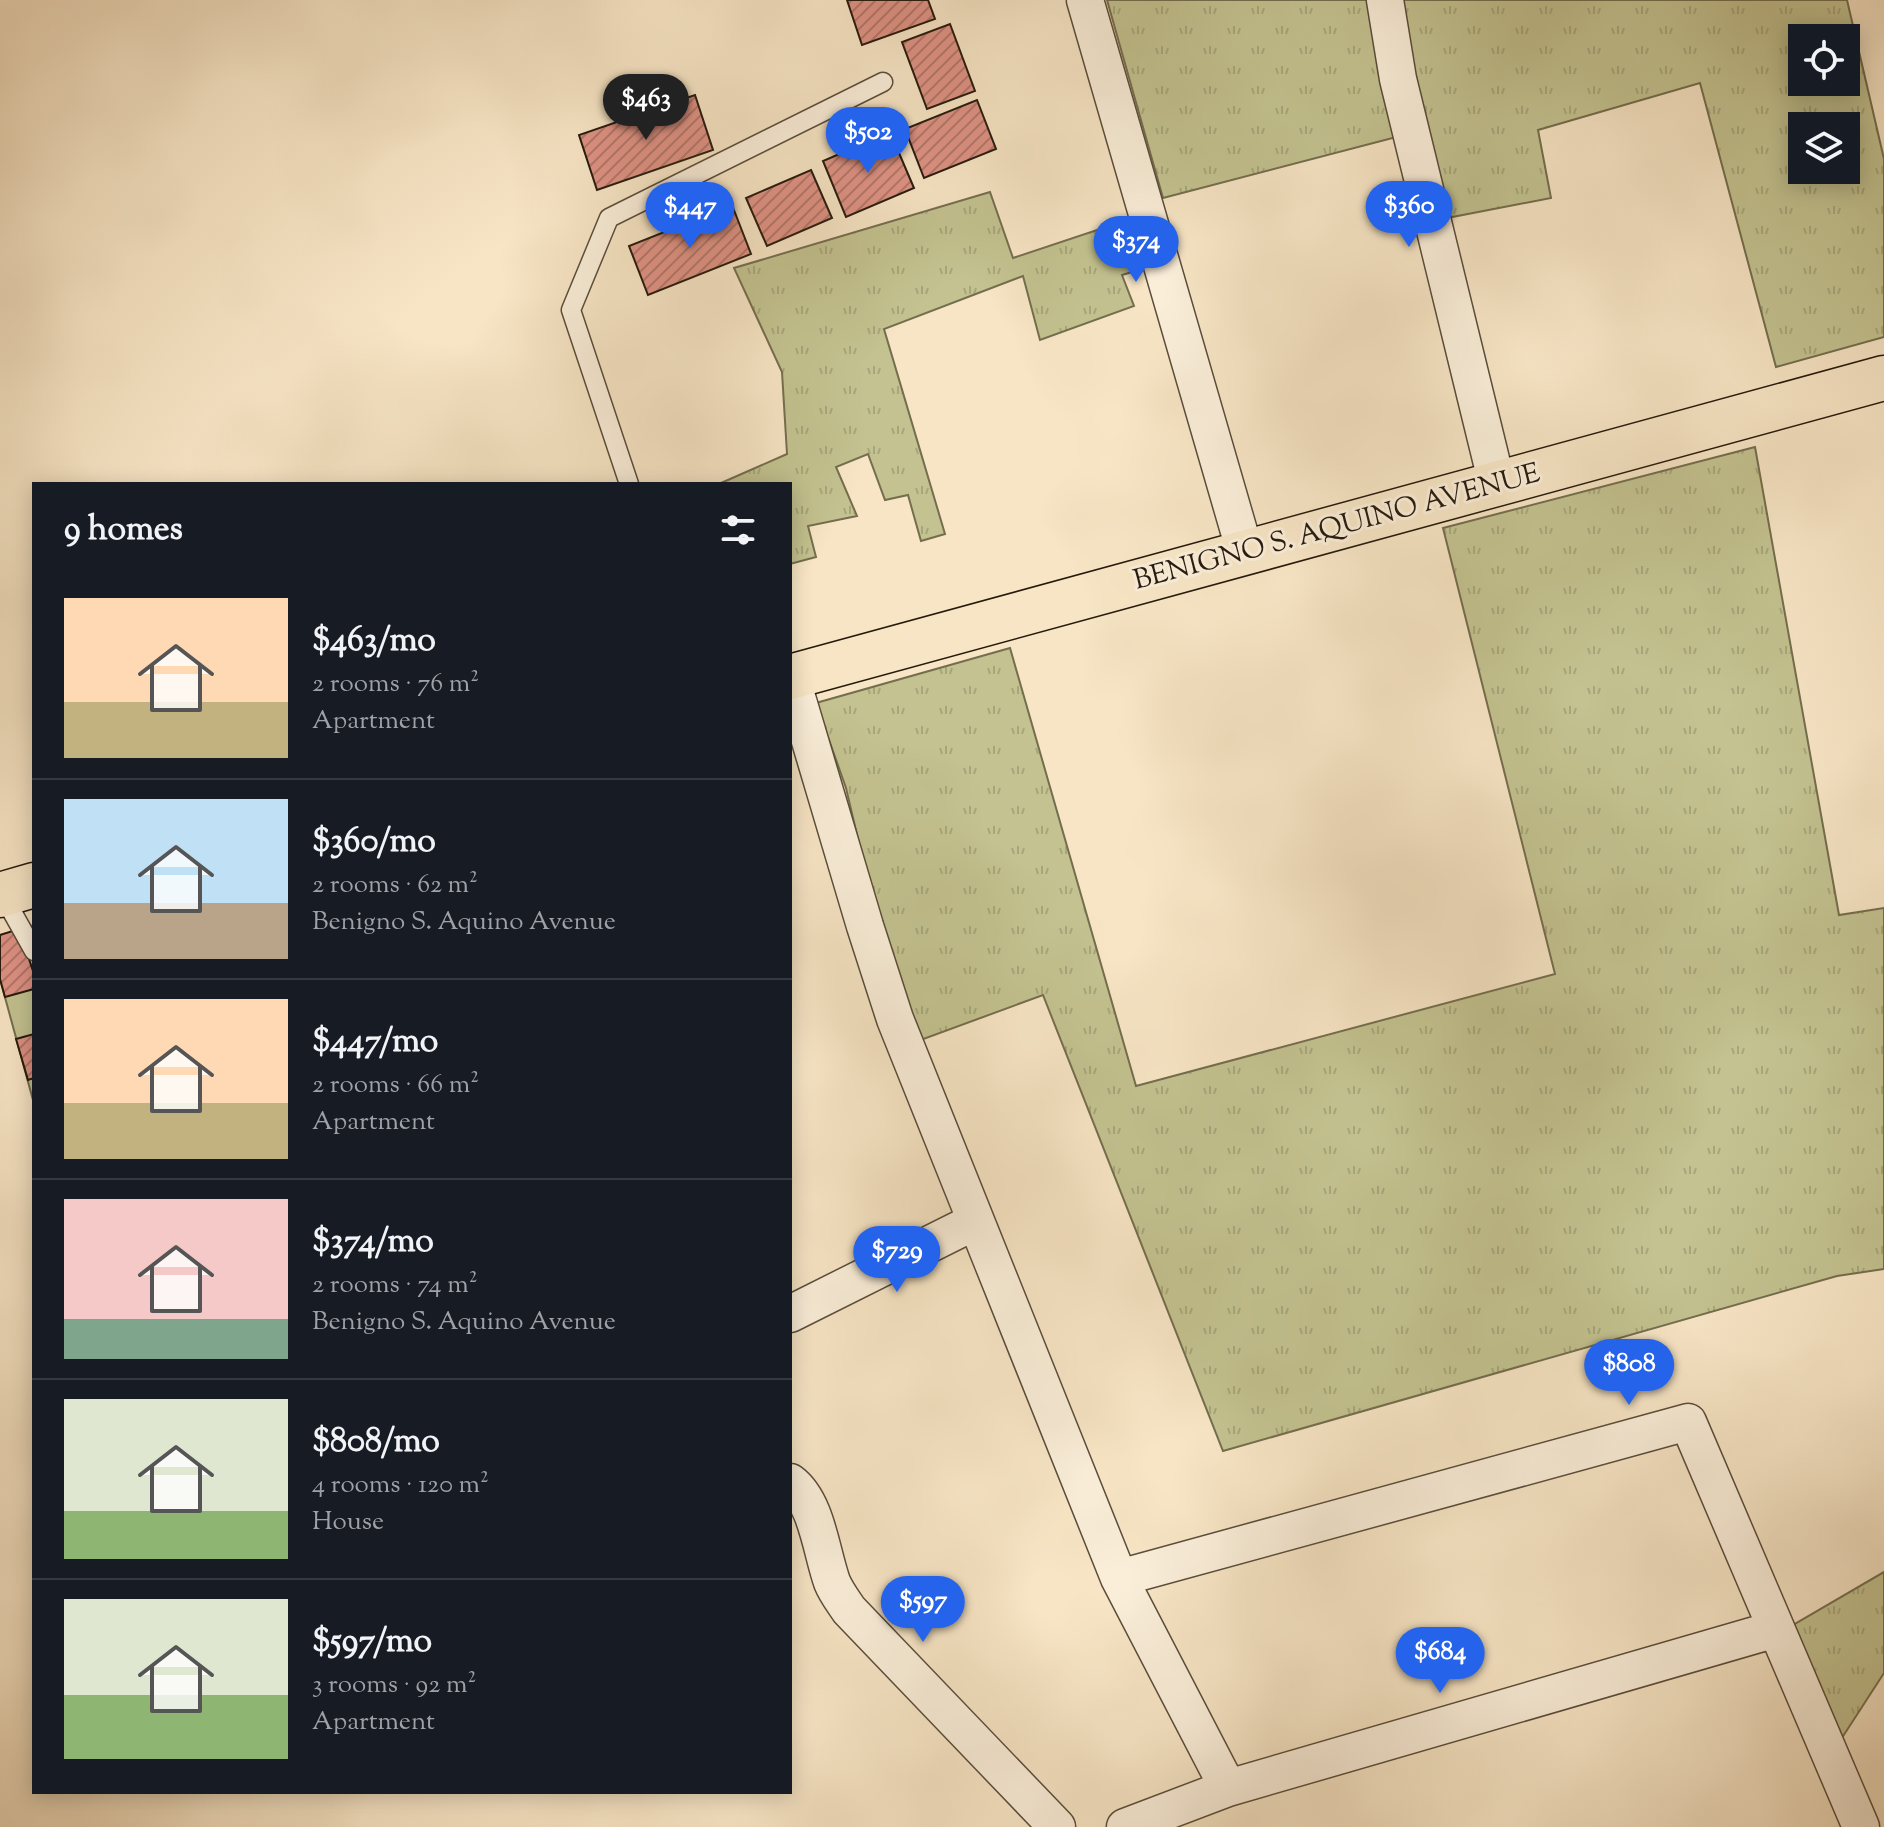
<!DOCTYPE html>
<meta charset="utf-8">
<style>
:root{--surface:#171b24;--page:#20242c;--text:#f1f3f6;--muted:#9ea1a6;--line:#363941;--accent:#2563eb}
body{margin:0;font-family:"Sorts Mill Goudy",serif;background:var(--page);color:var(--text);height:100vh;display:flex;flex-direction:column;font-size:30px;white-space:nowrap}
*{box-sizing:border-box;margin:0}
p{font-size:26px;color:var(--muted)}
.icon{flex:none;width:44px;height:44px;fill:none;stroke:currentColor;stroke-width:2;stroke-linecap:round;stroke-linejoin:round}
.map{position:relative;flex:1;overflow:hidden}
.sheet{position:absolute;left:32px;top:482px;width:760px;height:1312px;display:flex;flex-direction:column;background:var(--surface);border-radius:0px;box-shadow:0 4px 20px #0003}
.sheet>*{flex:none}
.tools{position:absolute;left:1788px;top:24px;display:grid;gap:16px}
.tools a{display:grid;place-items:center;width:72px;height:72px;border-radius:0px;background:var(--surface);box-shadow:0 4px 20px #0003;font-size:40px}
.price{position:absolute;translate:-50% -68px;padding:0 18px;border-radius:28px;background:var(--accent);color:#fff;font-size:26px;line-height:52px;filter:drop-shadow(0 2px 4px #0008)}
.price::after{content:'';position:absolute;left:50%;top:48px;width:24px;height:18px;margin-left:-12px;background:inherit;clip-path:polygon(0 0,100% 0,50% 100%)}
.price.selected{background:#222;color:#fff}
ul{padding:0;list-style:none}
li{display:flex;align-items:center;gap:24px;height:200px;padding:0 32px}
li+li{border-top:2px solid var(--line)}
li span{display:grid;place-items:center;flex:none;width:224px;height:160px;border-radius:0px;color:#555}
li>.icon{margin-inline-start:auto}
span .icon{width:96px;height:96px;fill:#fffc;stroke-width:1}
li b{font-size:34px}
h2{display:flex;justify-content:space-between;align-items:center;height:96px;padding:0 32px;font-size:34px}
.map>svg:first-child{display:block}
</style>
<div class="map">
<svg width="1884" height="1827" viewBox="0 0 1884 1827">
<defs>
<pattern id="grass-tufts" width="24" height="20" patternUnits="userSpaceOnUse" patternTransform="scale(2)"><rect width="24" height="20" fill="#c3c290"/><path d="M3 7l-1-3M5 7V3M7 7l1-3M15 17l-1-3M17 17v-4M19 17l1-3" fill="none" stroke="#a7a67b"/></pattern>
<pattern id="building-hatch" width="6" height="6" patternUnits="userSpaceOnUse" patternTransform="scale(2)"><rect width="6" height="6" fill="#df9284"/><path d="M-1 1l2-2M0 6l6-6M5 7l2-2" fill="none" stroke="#b5766a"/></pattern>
</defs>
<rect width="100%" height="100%" fill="#f7e5c5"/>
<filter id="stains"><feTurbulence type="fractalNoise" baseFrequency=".0025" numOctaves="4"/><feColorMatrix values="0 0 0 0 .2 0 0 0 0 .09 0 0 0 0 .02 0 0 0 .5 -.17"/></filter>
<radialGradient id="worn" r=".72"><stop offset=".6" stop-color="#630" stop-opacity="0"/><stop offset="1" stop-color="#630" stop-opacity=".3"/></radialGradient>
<!-- grass -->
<path fill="url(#grass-tufts)" stroke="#746e4e" stroke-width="2" fill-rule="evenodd" d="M1107,0H1847L1884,159V337L1776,367L1700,83L1538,130L1551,198L1447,218L1427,129L1163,198ZM1802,38H1846V82H1802ZM1802,126H1846V170H1802Z
M990,192L1013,258L1130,219L1146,268L1122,275L1134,306L1040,340L1023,276L884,329L945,534L921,541L908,495L885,500L868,454L836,467L857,516L808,526L816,557L790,564V484L721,483L787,454L782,372L734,268Z
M1755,447L1839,915L1884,908V1269L1837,1276L1223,1451L1043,995L918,1041L885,954L846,788L816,703L1010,648L1136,1086L1555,974L1443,528Z
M1884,1572V1673L1838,1744L1788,1628Z"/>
<!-- pitch -->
<path fill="#c3c290" stroke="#746e4e" stroke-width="2" d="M34,925V1100H33L0,979V935Z"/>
<!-- building -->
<path fill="url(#building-hatch)" stroke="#261a0d" stroke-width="2" d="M847,0H928L935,19L862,45Z
M950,24L975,91L927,109L902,42Z
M695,95L713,150L597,190L579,135Z
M977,100L996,149L924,178L905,129Z
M890,132L914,188L846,217L823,161Z
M811,170L832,218L767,246L746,198Z
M732,205L751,254L648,295L629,246Z
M19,929L34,974V989L5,997L0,979V935Z
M34,1034V1078L28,1080L16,1039Z"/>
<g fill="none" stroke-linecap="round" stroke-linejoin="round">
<defs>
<path id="lane" d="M629,484L571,310L609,218L883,82
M2,894L34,951"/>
<path id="street" d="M1085,0L1245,552
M1385,0L1398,79L1497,484
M791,677L865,926L895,1019L1119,1578L1228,1788
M790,1314L976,1221
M790,1482C817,1502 821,1551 832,1582C836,1592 843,1601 849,1610L1057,1827
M1119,1578L1688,1422L1861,1827
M1125,1827L1228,1788L1776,1629"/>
<path id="primary" d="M790,677L1884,378
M0,895L34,885"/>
</defs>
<!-- lane casing -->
<use href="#lane" stroke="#5a4d3b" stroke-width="21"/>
<!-- street casing -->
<use href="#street" stroke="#5a4d3b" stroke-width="39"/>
<!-- primary casing -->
<use href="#primary" stroke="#261a0d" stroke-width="47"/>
<!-- lane -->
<use href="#lane" stroke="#faeed9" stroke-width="18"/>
<!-- street -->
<use href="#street" stroke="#faeed9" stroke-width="36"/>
<!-- primary -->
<use href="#primary" stroke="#f7e5c5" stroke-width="44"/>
</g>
<g text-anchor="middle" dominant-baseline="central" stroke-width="6" stroke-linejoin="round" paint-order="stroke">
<!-- street labels -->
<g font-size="28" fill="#261a0d" stroke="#faeed9">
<text transform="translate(1337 528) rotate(-15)">BENIGNO S. AQUINO AVENUE</text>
</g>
</g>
<rect width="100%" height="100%" filter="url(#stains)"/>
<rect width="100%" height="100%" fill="url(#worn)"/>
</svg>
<div class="tools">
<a><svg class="icon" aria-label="locate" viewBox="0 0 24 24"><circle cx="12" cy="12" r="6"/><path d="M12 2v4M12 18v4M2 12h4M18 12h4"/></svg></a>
<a><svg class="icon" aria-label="layers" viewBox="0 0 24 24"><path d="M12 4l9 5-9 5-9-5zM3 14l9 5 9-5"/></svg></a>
</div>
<b class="price selected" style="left:646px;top:142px">$463</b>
<b class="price" style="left:868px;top:175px">$502</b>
<b class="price" style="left:1409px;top:249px">$360</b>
<b class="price" style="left:690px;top:250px">$447</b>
<b class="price" style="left:1136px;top:284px">$374</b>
<b class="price" style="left:897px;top:1294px">$729</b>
<b class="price" style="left:1629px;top:1407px">$808</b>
<b class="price" style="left:923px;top:1644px">$597</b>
<b class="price" style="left:1440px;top:1695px">$684</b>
<section class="sheet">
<h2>9 homes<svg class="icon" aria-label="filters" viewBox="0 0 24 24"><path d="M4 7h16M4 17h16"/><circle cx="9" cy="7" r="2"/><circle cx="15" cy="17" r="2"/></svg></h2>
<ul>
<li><span style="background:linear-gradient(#ffd9b3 65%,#c2b280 0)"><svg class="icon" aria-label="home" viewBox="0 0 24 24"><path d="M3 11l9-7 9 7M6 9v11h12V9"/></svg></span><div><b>$463/mo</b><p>2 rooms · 76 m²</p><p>Apartment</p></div></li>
<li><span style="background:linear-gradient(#bfe0f5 65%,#b9a48a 0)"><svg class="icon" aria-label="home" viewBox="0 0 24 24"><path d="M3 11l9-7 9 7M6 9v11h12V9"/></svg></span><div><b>$360/mo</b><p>2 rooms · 62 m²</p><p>Benigno S. Aquino Avenue</p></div></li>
<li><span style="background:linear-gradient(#ffd9b3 65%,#c2b280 0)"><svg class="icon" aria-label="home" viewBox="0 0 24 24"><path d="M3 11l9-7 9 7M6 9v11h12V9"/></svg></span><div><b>$447/mo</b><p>2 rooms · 66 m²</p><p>Apartment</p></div></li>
<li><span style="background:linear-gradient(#f6c9c9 75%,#7fa58c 0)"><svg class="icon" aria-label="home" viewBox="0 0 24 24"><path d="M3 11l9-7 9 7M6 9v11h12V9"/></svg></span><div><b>$374/mo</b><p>2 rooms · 74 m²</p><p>Benigno S. Aquino Avenue</p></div></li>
<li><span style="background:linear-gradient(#dfe7d0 70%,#8fb573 0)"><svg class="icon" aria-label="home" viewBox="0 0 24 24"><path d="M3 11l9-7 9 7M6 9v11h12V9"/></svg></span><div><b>$808/mo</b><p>4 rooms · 120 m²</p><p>House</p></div></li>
<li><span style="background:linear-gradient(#dfe7d0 60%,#8fb573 0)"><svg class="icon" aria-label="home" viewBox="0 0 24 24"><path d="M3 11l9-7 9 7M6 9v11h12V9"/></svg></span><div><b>$597/mo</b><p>3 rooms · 92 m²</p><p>Apartment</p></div></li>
</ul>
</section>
</div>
